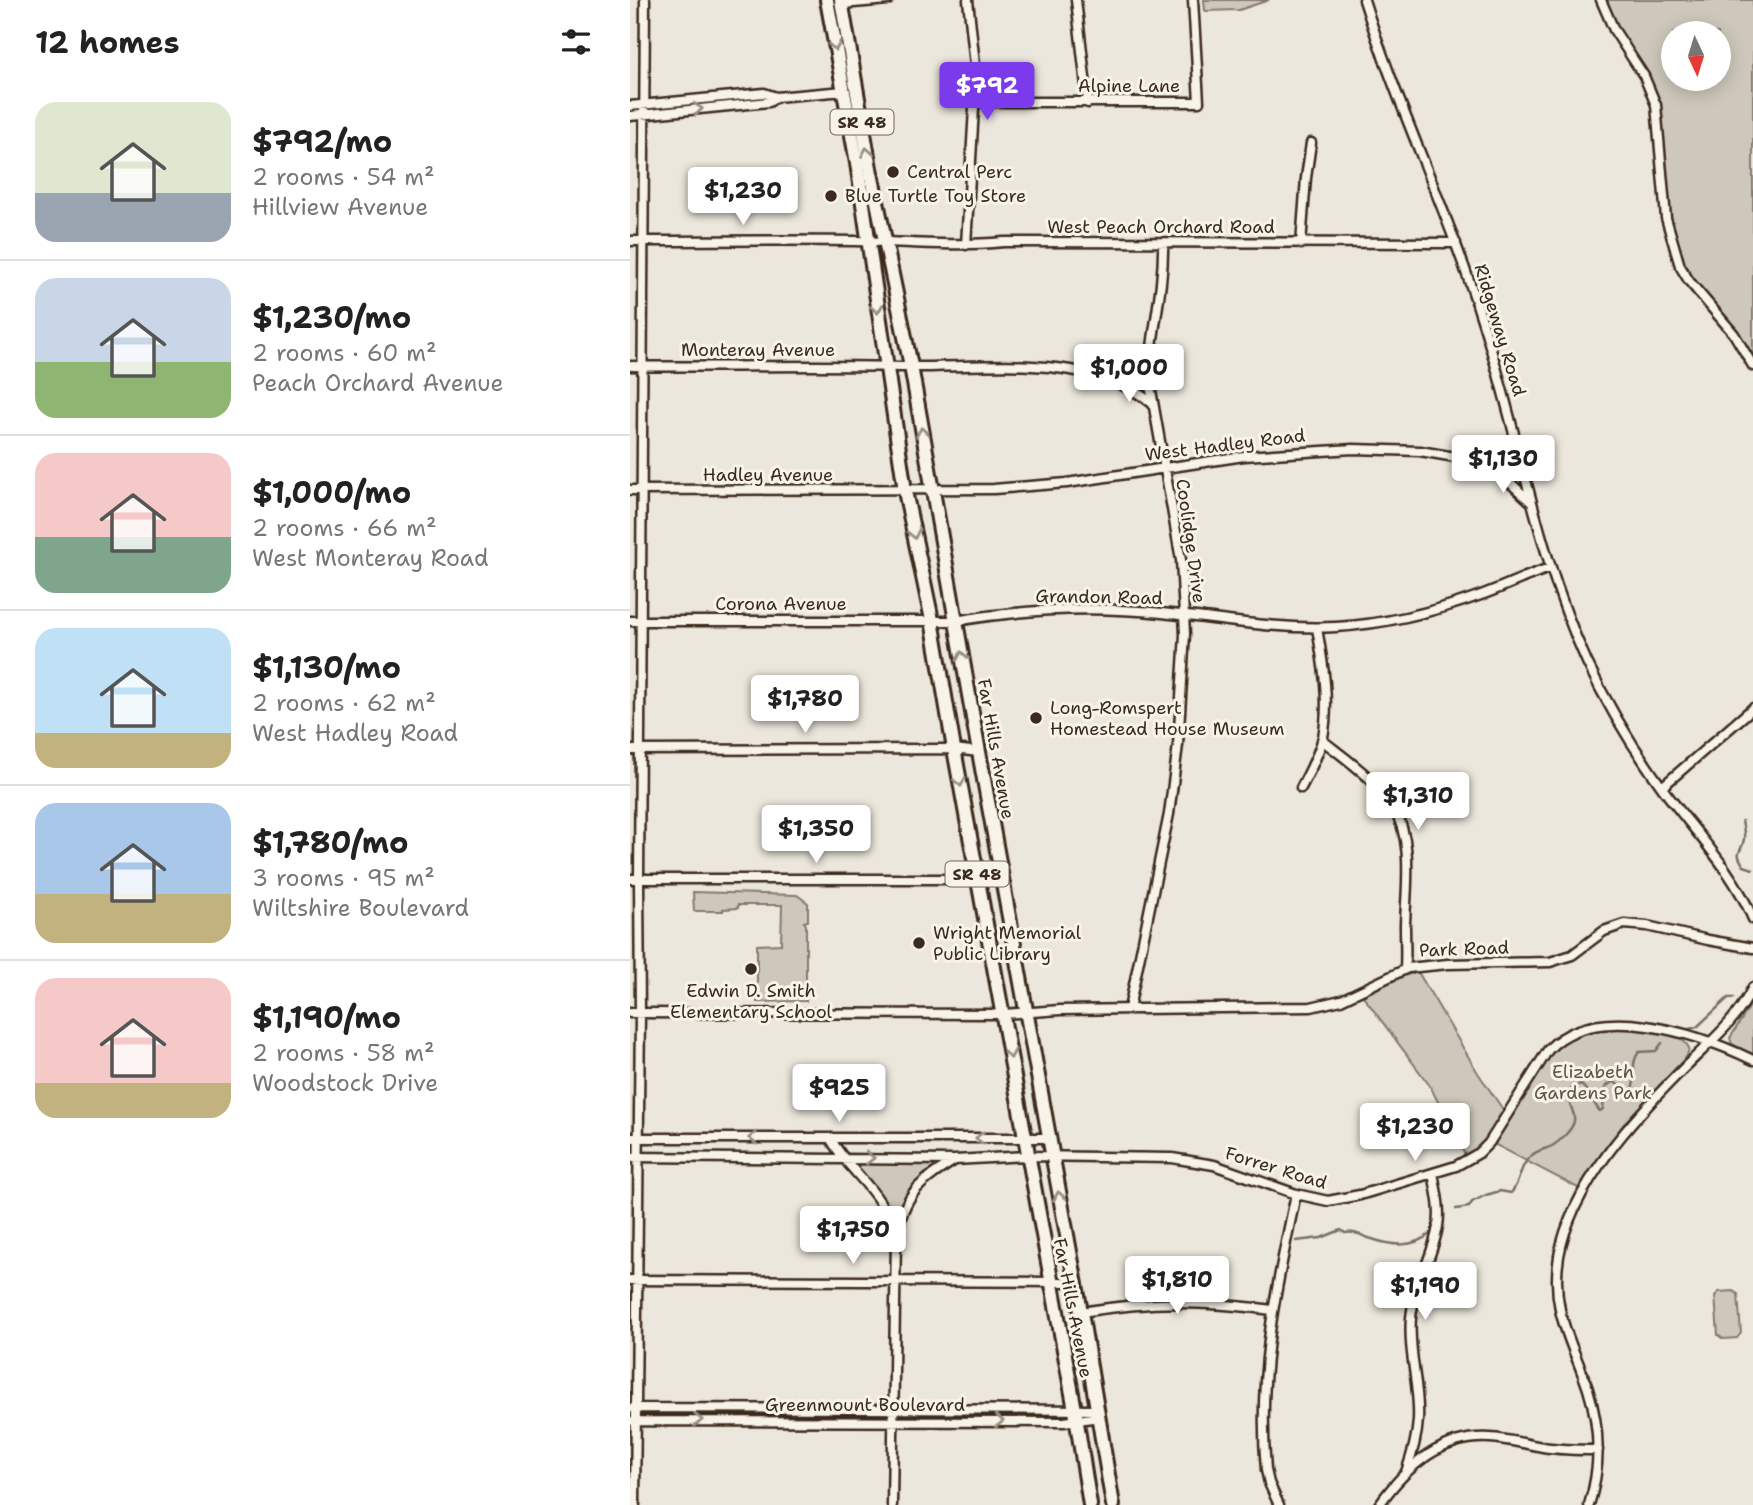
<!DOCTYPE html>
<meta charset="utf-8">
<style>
:root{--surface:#fff;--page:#f6f6f6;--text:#222;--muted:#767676;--line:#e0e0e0;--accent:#7c3aed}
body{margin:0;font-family:"Shantell Sans",sans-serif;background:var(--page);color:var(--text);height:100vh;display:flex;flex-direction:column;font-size:26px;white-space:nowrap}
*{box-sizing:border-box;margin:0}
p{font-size:23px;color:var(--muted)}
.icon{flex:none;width:38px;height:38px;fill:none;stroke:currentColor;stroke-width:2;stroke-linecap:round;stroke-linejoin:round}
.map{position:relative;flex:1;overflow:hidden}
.side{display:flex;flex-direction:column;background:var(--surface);width:630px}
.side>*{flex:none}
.needle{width:46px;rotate:176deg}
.buttons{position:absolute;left:1031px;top:21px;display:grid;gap:14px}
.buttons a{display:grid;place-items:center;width:70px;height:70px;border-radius:50%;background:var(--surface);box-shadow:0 4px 18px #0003;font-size:35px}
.price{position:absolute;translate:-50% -60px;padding:0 16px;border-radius:7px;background:#fff;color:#222;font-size:23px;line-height:46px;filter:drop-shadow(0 2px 4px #0008)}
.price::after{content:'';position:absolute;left:50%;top:42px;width:21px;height:16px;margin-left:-10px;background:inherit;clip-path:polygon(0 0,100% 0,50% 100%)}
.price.on{background:var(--accent);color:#fff}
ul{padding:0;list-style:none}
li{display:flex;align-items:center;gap:21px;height:175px;padding:0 35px}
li+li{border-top:2px solid var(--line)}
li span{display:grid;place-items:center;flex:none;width:196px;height:140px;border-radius:21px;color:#555}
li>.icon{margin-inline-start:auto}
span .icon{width:84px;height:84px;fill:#fffc;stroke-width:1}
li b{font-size:30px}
h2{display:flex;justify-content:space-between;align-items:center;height:84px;padding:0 35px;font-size:30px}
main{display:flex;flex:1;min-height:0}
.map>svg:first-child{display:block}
</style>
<main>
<section class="side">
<h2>12 homes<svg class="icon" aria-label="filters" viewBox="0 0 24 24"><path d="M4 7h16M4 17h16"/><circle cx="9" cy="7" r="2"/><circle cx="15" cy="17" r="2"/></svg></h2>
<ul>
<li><span style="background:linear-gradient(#dfe7d0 65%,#9aa5b1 0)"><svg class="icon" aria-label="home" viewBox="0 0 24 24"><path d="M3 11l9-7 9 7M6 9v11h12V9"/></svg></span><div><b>$792/mo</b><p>2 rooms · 54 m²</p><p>Hillview Avenue</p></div></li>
<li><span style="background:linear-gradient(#c9d6e8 60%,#8fb573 0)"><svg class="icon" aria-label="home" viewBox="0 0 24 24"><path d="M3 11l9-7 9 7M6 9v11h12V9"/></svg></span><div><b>$1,230/mo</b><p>2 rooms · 60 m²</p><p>Peach Orchard Avenue</p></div></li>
<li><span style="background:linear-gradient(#f6c9c9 60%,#7fa58c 0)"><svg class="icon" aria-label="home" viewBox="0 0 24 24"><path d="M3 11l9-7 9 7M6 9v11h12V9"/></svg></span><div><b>$1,000/mo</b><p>2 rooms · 66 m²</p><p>West Monteray Road</p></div></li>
<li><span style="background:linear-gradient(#bfe0f5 75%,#c2b280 0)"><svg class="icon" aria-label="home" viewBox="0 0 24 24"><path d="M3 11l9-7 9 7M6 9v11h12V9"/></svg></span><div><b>$1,130/mo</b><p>2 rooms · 62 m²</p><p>West Hadley Road</p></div></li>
<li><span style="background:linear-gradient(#a9c7e8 65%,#c2b280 0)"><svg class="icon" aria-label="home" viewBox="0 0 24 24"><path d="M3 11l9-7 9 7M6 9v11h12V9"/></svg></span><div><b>$1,780/mo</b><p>3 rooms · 95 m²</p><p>Wiltshire Boulevard</p></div></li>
<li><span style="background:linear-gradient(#f6c9c9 75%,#c2b280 0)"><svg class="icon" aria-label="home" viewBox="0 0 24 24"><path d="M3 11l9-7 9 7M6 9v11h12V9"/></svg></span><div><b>$1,190/mo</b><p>2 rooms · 58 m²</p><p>Woodstock Drive</p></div></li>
</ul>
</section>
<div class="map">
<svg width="1123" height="1505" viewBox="0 0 1123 1505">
<rect width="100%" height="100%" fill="#ece7dc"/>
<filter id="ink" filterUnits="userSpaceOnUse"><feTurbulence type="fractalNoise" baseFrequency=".0143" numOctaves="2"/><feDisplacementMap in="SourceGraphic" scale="14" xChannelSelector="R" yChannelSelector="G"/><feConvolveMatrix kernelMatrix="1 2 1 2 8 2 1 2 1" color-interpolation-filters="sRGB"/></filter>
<g filter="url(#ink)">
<!-- green -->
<path fill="#cec8bc" stroke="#84796d" stroke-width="2" fill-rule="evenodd" d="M574,0H639L609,10L575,11Z
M971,0H1123V366L1072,296L1043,248L1026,105ZM1043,33H1088V79H1043Z
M63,892L167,895L178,903V921L174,922L176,925V1001L127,1002V945L151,944L152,905H108V908L93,909V911H64Z
M788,972L848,1073L874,1111C864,1129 854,1144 836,1157L800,1086L733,996L768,977Z
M1123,1001V1055L1102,1044L1100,1038Z
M963,1029C987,1029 1047,1024 1059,1048L1057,1056L996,1121L948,1188L862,1143L927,1045L935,1037Z
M212,1159H311L313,1168L285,1190L267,1230L255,1210Z
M1103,1291L1108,1294L1111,1333L1107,1338L1093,1339L1088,1335L1085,1296L1089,1292Z"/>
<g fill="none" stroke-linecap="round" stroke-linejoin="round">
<!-- stream -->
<path stroke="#7c7064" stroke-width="2.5" d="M1112,821C1113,827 1115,834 1114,839C1112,854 1103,850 1114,866L1123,869
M1055,1030L1067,1027L1098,998H1104
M826,1209L839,1207L842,1202L856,1195L870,1191L881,1193C891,1182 889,1165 902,1155C908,1150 916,1149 922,1146C929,1142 943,1129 944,1121C946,1110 936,1108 941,1089L950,1084C960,1091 962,1103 970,1111L973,1109C975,1098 969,1086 984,1082L996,1090L1002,1089C1008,1076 999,1064 1009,1052L1026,1051L1032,1043
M666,1241L691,1238L711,1230L715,1233C725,1231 732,1236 742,1239C763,1246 782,1248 800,1234"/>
<defs>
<path id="street" d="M446,0L458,103
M734,0C768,109 819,213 853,323C889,436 907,554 957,662C978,707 1004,749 1033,789C1064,831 1103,870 1123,919
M971,0L984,30L1014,76L1026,105L1036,218L1050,266L1059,281L1104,334L1123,366
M212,4L258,0
M346,102H569L563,0
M0,106L134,93L146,97L214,91
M0,116L139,102L146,97
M0,241C75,241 150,240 225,241C275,242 324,247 374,242L826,243
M671,244L676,178L681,143
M336,245L346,74L338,0
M0,366C90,368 180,364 271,367C350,369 456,350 523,404
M493,384H503L519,376
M863,467H873L891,458
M0,490L364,489L437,483L614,456L723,449L790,451L831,458L863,467L900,501
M0,621H325C394,609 463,606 532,613C590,619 647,630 706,627C756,624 804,612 851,595C874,587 897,575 920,568
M692,740C716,759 747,780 763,807C784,841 776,887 775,925C775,939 776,954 775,968
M0,750L324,749L349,752
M1032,787L1123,708
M671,788C679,772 689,755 693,737C700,701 693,663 687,628
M0,879H372
M499,1009L539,814L548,745L555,634L551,560L519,379C521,333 534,290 533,244
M0,1013L373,1014L430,1010L681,1007L711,1000L778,968L818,964L920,962L942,955L974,931L994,924L1017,926L1078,940L1123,948
M0,1138H419
M200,1138C222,1177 255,1190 264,1239
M0,1157L325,1160L398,1156L542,1158L584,1165L666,1194L698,1201L730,1195L826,1166L849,1153L859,1143L918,1050C965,999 1069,1034 1123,1060
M0,1280L446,1282
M451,1312C523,1300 571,1301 642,1310
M2,1408L468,1410
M3,1421L434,1422L469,1417
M776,1472C782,1455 787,1438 788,1420C790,1386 778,1354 781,1318C784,1285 803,1258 808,1226C811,1208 806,1190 803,1173
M5,1505L10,1013L9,879L15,0
M262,1505L266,1237C275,1192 289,1183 325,1160
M649,1505L639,1483L636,1470C627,1372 646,1289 666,1194
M749,1505C775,1468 812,1435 860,1438C878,1439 895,1444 913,1447C931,1450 949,1450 968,1450
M959,1505C971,1467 970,1427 958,1389C942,1341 920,1311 929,1256C942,1184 1004,1118 1054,1068C1080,1042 1107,1021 1123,987"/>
<path id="primary" d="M197,0L227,163L275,491L302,620L324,749L445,1410L460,1505
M211,0L240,168L281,366L349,752L451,1312L483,1505"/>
</defs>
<!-- street casing -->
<use href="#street" stroke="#3b2a1e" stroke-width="13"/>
<!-- primary casing -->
<use href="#primary" stroke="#3b2a1e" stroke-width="18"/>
<!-- street -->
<use href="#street" stroke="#f7f3e8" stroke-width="8"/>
<!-- primary -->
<use href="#primary" stroke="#f7f3e8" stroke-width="12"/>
</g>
<!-- one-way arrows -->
<defs><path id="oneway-chevron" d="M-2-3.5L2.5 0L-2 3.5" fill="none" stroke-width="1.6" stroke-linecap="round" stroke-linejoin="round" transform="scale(1.75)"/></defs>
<g stroke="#998e83">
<use href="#oneway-chevron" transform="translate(205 46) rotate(79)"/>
<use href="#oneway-chevron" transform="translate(68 109) rotate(-5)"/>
<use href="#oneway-chevron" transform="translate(237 152) rotate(-100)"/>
<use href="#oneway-chevron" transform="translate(247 309) rotate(82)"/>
<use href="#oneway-chevron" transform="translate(292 432) rotate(-99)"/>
<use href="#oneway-chevron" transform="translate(284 534) rotate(78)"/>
<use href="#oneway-chevron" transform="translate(332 656) rotate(-100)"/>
<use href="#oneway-chevron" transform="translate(330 782) rotate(79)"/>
<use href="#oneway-chevron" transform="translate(380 1054) rotate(80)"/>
<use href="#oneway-chevron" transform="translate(123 1138) rotate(180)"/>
<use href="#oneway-chevron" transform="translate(350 1138) rotate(-180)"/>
<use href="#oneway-chevron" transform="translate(240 1158) rotate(-1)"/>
<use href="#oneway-chevron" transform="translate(429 1196) rotate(-101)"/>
<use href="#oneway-chevron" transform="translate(68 1420)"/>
<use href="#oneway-chevron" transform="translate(369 1421)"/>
</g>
</g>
<!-- markers -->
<g fill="#3b2a1e" stroke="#f7f3e8" stroke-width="2.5">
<circle cx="263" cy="172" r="7"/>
<circle cx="201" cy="196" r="7"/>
<circle cx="406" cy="718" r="7"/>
<circle cx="289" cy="943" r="7"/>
<circle cx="121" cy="969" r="7"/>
</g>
<g text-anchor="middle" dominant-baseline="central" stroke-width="6" stroke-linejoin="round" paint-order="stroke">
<!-- shield labels -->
<g fill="#f7f3e8" stroke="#73665b" stroke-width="2">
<rect x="200.5" y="109.5" width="63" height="25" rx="5"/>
<rect x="315.5" y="861.5" width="63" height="25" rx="5"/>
</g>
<g font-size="16" font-weight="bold" fill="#3b2a1e">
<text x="232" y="122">SR 48</text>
<text x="347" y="874">SR 48</text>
</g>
<!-- street labels -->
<g font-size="18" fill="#3b2a1e" stroke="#f7f3e8">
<text x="499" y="86">Alpine Lane</text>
<text x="531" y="227">West Peach Orchard Road</text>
<text transform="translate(870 330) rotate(73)">Ridgeway Road</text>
<text x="128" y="350">Monteray Avenue</text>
<text transform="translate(595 445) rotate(-7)">West Hadley Road</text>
<text x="138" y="475">Hadley Avenue</text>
<text transform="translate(561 541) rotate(82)">Coolidge Drive</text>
<text transform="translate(469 597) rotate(1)">Grandon Road</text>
<text x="151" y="604">Corona Avenue</text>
<text transform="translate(366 749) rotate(80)">Far Hills Avenue</text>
<text transform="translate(834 949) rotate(-2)">Park Road</text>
<text transform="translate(646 1168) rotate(17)">Forrer Road</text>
<text transform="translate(443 1308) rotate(79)">Far Hills Avenue</text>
<text x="235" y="1405">Greenmount Boulevard</text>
</g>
<!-- poi labels -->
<g font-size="18" fill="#3b2a1e" stroke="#f7f3e8" text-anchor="start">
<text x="277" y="172">Central Perc</text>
<text x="215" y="196">Blue Turtle Toy Store</text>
<text x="420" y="708">Long-Romspert<tspan x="420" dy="21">Homestead House Museum</tspan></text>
<text x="303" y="933">Wright Memorial<tspan x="303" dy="21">Public Library</tspan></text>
<text x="121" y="991" text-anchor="middle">Edwin D. Smith<tspan x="121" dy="21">Elementary School</tspan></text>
</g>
<!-- park labels -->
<g font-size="18" fill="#605246" stroke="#f7f3e8">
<text x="963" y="1072">Elizabeth<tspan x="963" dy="21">Gardens Park</tspan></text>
</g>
</g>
</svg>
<div class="buttons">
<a><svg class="needle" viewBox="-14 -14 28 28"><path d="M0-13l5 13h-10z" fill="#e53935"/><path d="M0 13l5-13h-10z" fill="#767676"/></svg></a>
</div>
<b class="price on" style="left:357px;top:122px">$792</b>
<b class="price" style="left:113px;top:227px">$1,230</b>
<b class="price" style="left:499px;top:404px">$1,000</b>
<b class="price" style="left:873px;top:495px">$1,130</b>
<b class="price" style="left:175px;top:735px">$1,780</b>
<b class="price" style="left:788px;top:832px">$1,310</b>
<b class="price" style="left:186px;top:865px">$1,350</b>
<b class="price" style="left:209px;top:1124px">$925</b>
<b class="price" style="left:785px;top:1163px">$1,230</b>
<b class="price" style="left:223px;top:1266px">$1,750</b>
<b class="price" style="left:547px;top:1316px">$1,810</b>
<b class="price" style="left:795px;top:1322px">$1,190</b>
</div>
</main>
